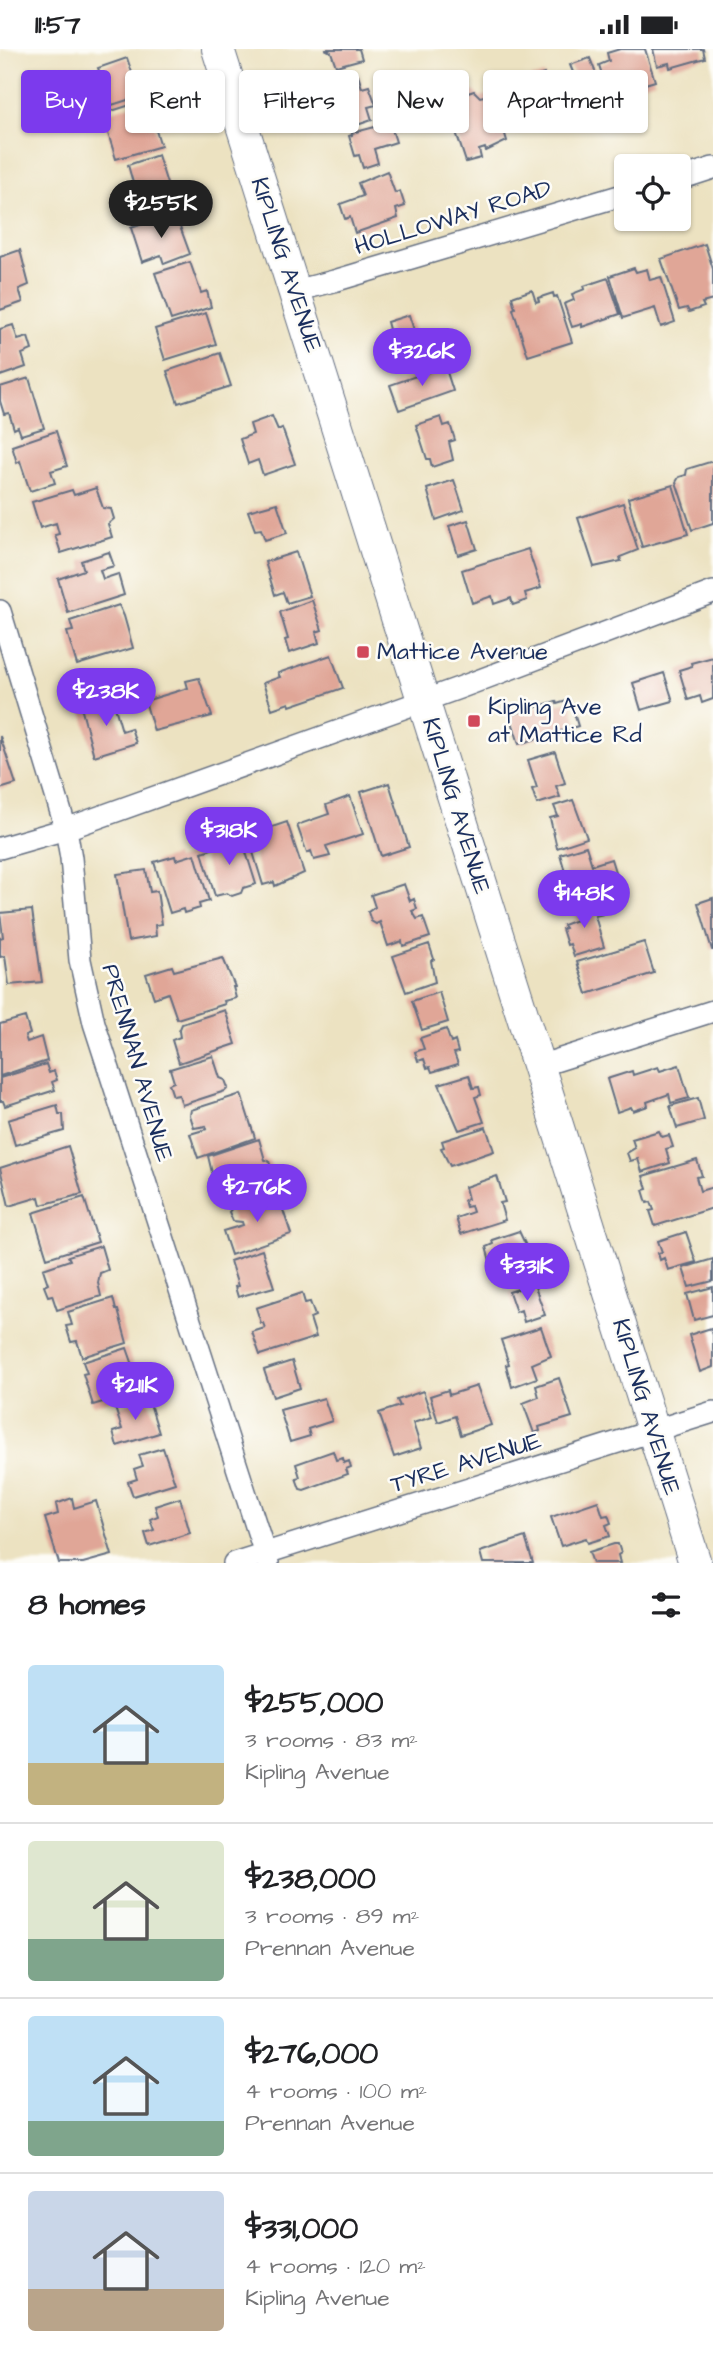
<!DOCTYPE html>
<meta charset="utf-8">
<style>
:root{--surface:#fff;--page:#f6f6f6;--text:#202124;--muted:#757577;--line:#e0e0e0;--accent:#7c3aed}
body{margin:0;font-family:"Architects Daughter",sans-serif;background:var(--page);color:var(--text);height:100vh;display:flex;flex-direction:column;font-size:26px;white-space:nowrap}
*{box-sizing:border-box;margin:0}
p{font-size:23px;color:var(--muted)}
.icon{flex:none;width:38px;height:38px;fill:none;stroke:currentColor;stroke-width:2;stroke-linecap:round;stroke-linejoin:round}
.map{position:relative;height:1514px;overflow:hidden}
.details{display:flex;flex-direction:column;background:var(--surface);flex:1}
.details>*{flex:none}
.banner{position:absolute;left:21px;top:21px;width:672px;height:63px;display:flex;gap:14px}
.fabs{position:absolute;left:614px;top:105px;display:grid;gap:14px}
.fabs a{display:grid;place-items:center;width:77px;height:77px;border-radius:7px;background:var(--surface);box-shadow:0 2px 5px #0004;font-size:35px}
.price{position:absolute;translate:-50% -60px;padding:0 16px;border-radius:24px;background:var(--accent);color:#fff;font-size:23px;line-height:46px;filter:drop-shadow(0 2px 4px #0008)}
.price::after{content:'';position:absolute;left:50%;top:42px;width:21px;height:16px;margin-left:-10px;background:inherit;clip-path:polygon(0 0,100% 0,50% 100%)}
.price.on{background:#222;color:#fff}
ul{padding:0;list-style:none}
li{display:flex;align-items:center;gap:21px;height:175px;padding:0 28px}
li+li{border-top:2px solid var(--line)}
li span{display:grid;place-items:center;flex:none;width:196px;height:140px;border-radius:7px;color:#555}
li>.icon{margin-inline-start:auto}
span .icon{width:84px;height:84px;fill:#fffc;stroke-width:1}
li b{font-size:30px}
h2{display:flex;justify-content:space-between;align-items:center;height:84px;padding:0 28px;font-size:30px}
.chip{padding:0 24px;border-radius:7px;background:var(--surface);box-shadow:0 2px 5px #0004;font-size:24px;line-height:63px}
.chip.on{background:var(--accent);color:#fff}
.status{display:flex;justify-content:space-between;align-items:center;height:49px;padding:0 35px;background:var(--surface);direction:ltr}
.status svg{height:19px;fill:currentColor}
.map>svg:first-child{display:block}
</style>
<div class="status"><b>11:57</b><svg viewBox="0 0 49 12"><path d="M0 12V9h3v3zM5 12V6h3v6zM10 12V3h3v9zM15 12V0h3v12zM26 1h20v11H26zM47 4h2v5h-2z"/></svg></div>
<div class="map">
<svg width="713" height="1514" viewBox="0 0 713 1514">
<rect width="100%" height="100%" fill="#fdfcf7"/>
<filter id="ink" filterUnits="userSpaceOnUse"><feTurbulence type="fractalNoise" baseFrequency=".0143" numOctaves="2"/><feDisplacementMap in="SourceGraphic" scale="14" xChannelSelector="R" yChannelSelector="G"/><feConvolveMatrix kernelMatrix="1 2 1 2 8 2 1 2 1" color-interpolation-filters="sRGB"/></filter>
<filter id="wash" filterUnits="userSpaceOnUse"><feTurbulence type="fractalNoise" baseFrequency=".00686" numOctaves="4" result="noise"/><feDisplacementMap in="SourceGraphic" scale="28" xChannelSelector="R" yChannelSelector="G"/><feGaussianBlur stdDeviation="1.57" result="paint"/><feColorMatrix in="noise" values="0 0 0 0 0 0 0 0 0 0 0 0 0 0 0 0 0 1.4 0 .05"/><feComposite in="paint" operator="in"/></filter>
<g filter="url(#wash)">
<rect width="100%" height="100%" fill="#ece2c1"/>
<g id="blocks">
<!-- building -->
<path fill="#e0a697" d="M325,0H359L362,10L336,17L331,3Z
M620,0H645L655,32L619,43L618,41L608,44L599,16L609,12L607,4Z
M653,0H703L705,9L670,19L669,14L657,17Z
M127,9L140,47L112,56L98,19Z
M590,9L603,43L577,53L575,48L570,50L565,32L575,28L570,16Z
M544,25L552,53L541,56L543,61L532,65L531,58L514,63L506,37Z
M358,26L362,39L369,37L376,56L368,58L372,71L342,81L332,52L322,56L317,40Z
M474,42L480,48L493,45L507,92L486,102L485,99L479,101L481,109L466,113L448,59L464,54L465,45Z
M146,51L161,97L116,110L102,65Z
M390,74L396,93L374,100L378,114L363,119L359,106L355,107L349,87L352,86V84Z
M158,106L172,151H169L171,158L136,168L130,150L137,148L128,116Z
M387,122L395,144L400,142L405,157L396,160L398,169L355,184L350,168L345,170L340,155L363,147L358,134Z
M175,164L190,205L164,215L161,206L142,213L131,179Z
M705,195L713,220V251L702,254L704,258L689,263L687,259L679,261L661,210Z
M20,201L29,236L19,240L23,253L0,261V208Z
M190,213L201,244L207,242L211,258L171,271L155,224Z
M634,219L636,223L647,220L650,231L661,228L675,273L661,278L655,259L623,269L610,227Z
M608,229L620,265L582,278V275L572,278L564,255L574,251L572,245L585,240L584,237Z
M532,241L536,253L539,252L538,249L553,244L554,248L557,247L572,293L528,307L513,260L515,259L512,248Z
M206,264L216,295L165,311L155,280Z
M409,266L414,281L411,282L420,312L392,321L380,287L390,284L387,273Z
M13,276L18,291L28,288L32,301L22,305L26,318L0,327V280Z
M220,304L231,337L178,354L167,322Z
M445,317L453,342L399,361L390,336Z
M29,329L44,379L21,386L18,378L14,380L9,364L4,365L0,352V338Z
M272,367L278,381L282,379L295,415L263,426L258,411L248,415L240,390L253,385L250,375Z
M441,368L444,377L450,375L455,391L449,393L453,411L432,418L430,410H427L416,376Z
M56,382L67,417L51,422L55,434L30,442L20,412L17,414L12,397Z
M713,412V474L692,481L676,433L679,428L686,426L687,420Z
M454,431L464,461L436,471L427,440Z
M673,436L688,485L642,498L628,449Z
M96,439L103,459L111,460L114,470L108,475L112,488L61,504L55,486L59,485L56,474L40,479L32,453L72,441L74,446Z
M277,454L287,484L265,491L261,480L255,481L248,462Z
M623,454L638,501L620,508L621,512L594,518L578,469Z
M468,471L477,500L458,506L449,477Z
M528,500L541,539L525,544L527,551L513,556L511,549L494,555L492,547L472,554L462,521Z
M109,503L114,517L100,521L103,530L118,525L124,546L68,564L58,530L84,521L81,512Z
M296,503L310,547L287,554L283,543L275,546L265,513Z
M312,551L322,581L316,583L319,594L289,604L285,591L288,590L280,563Z
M119,556L124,567L133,599L77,616L67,583L73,582L70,572Z
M331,606L343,639L290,657L289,654L272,660L263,634L280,628L278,624Z
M713,608V650L702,654L700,647L688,651L679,621L692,617L691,614Z
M664,624L673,652L641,661L633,634Z
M199,629L212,667L154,682L145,652L188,639L186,632Z
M112,648L122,682L131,679L136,694L94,707L81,658Z
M570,651L578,677L519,695L510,666L556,652L557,655Z
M0,687L16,735L0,740Z
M555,703L565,734L556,737L560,748L537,755L532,740L537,739L528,711Z
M389,734L409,798L381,807L361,743Z
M350,747L363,785L326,797L330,807L314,811L311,802L307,804L297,776L329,765L326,756Z
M573,751L587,789L557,799L550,769L558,767L554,757Z
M287,773L304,824L275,837L274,833L263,836L249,790L268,784L266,780Z
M240,784L256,835L243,839L241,844L232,847L227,844L215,847L202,803L221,797L219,790Z
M586,797L592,816L611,810L620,839L573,851L560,805Z
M195,805L209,852L199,855L200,859L184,864L183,860L170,864L154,813L175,807L176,811Z
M146,821L150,843L157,842L162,875L155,876L156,887L128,892L117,825Z
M404,835L410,852L414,850L417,860L412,862L414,865L417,870L423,868L430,888L403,897L402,892L388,897L380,873L376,875L371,872L368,863L375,858L371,846Z
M713,849V901H712L698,854Z
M599,852L603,865L595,867L604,898L574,907L570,895L567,896L562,880L565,879L563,876L577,871L573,860Z
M32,861L42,933L9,936L5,907L0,908V889L3,888L0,864Z
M644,893L654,924L587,945L577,913Z
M429,895L434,910L431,912L435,933L406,943L393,907Z
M223,909L235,938H233L236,949L224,952L225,955L177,970L168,944L154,949L146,925L172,917L174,922Z
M439,943L448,973L422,981L412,952Z
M225,961L236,995L179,1014L172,991L180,988L179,982L182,975Z
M25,968L30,985L25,987L27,993L41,988L47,1012L0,1027V975Z
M446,980L451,994L455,992L458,1003L454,1004L458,1015L432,1023L430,1018L427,1019L424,1010L418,1012L415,1003L424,1000L420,989Z
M213,1007L220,1029L225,1031L228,1039L225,1042L182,1056L179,1046L173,1047L169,1035L174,1033L170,1020Z
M46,1015L49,1024L54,1022L57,1031L52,1033L55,1041L5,1057L3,1052H0V1029Z
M679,1016L689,1049L671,1054L669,1045L647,1053L648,1057L633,1062L631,1058L617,1063L607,1030L632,1022L633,1026L658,1018L660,1022Z
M469,1026L473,1039L479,1038L481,1046L475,1048L484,1073L459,1081L439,1035Z
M241,1045L255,1089L198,1109L190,1085L207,1080L206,1077L194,1079L190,1066L191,1061Z
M698,1049L704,1071L677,1079L670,1057Z
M57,1056L59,1065H63L64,1082L15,1096L8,1071Z
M486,1078L494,1102L450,1117L441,1099L444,1098L442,1092Z
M659,1082L662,1088L669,1086L673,1098L666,1100L670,1114L642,1123L638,1110L630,1112L627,1104L635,1099L632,1090Z
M259,1090L265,1111L269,1112L276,1135L217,1153L211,1134L214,1132L208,1107Z
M68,1097L82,1145L41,1156L39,1148L9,1157L0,1119Z
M697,1111L702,1127L696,1128L700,1142L713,1138V1159L655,1177L650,1162L654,1161L651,1153L647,1154L643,1141L647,1140L643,1127Z
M497,1127L505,1153L500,1154L505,1171L461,1185L456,1169L473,1163L471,1157L466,1158L464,1151L468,1150L465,1138Z
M277,1143L291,1185L231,1206L223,1182L243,1176L242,1173L233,1172L229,1163L233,1158Z
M84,1148L98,1193L47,1209L33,1164Z
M519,1182L528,1201L526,1202L529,1212L508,1219L504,1207L490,1212L486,1198L493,1195L492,1191Z
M686,1183L696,1213L668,1221L664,1209L660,1211L658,1204L662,1203L658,1192Z
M101,1197L108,1221L100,1224L98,1234L101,1247L57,1261L52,1246L48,1247L44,1237L48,1235L43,1220L70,1211L68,1207Z
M262,1201L274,1238L238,1248L235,1238L238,1237L230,1212Z
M713,1210V1232L689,1238L683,1219Z
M534,1235L545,1266L524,1273L521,1261L516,1263L509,1243Z
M713,1238V1266L694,1271L687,1245Z
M302,1244L305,1254L310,1253L315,1267L310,1269L316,1288L260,1306L252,1283L265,1279L263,1274H261L256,1259Z
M113,1249L116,1261H118L127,1294L82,1308L77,1292L71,1293L66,1277L72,1276L68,1263Z
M541,1278L551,1307L532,1315L537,1329L512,1338L506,1316L509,1315L501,1291Z
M711,1279L713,1286V1318L700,1323L689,1286Z
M127,1299L133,1316L129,1317L130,1321L142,1317L149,1339L93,1356L83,1325L87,1324L83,1313Z
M292,1312L300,1339L273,1348L264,1321Z
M559,1329L572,1368L539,1378L540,1382L534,1384L523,1354L539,1348L536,1337Z
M477,1337L491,1376L461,1386L455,1367L438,1373L430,1347L448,1341L449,1346Z
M423,1342L432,1368L413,1374L421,1399L394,1408L379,1364L400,1357L397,1351Z
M148,1348L159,1384L117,1397L113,1383L122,1380L115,1359Z
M324,1349L332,1372L308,1380L310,1387L290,1393L280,1361Z
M163,1399L175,1434L133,1447L128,1433L137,1430L134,1420L143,1417L139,1406Z
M333,1402L336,1411L343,1409L344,1414L349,1412L351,1418L346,1420L348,1425L304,1441L300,1440L296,1429L300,1428L296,1415Z
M72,1449L74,1459L96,1452L112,1506L83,1514H59L45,1469L58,1465L56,1455Z
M180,1449L190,1484L149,1497L145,1484L154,1481L150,1470L158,1467L155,1457Z
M598,1452L603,1467L608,1466L611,1474L606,1476L610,1487L588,1494L586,1489L561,1497L551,1468Z
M525,1488L533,1514H483L480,1503Z
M614,1495H618L621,1504L618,1506L620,1514H593L589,1503Z"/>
</g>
</g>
<g filter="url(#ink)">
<use href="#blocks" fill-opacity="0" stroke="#646e81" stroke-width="2"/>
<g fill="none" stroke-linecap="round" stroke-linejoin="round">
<defs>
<path id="minor" d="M679,130L713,119
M295,242L334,232L626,145
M0,562L66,780L71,809L80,911L94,974L268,1514
M0,799L66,780L459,639L713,543
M539,1017L713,962
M234,1514L713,1363"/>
<path id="secondary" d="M218,0L695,1514"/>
</defs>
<!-- minor casing -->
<use href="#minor" stroke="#646e81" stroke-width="24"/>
<!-- secondary casing -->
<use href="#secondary" stroke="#646e81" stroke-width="34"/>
<!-- minor -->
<use href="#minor" stroke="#fff" stroke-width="21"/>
<!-- secondary -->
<use href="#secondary" stroke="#fff" stroke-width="32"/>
</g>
</g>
<!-- markers -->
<g fill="#d1495b" stroke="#fdfcf7" stroke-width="2.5">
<rect x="356" y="596" width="14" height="14" rx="3.5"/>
<rect x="467" y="665" width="14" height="14" rx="3.5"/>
</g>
<g text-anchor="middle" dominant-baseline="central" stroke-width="5" stroke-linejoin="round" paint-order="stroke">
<!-- street labels -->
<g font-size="24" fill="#1b2f5e" stroke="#fdfcf7">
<text transform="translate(453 169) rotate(-17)">HOLLOWAY ROAD</text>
<text transform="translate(286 216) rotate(72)">KIPLING AVENUE</text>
<text transform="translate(456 757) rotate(73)">KIPLING AVENUE</text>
<text transform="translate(137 1014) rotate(74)">PRENNAN AVENUE</text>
<text transform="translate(646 1358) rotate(73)">KIPLING AVENUE</text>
<text transform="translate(466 1414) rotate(-17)">TYRE AVENUE</text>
</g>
<!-- poi labels -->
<g font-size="24" fill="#1b2f5e" stroke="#fdfcf7" text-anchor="start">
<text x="377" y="603">Mattice Avenue</text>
<text x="488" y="658">Kipling Ave<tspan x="488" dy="28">at Mattice Rd</tspan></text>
</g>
</g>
</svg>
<div class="fabs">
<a><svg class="icon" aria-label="locate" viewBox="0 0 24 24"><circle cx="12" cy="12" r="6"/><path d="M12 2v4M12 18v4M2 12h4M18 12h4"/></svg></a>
</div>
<b class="price on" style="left:161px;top:191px">$255K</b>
<b class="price" style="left:422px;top:339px">$326K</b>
<b class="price" style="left:106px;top:679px">$238K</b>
<b class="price" style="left:229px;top:818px">$318K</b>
<b class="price" style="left:584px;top:881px">$148K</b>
<b class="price" style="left:257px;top:1175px">$276K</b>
<b class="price" style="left:527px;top:1254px">$331K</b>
<b class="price" style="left:135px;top:1373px">$211K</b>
<div class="banner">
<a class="chip on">Buy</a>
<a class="chip">Rent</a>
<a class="chip">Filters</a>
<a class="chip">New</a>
<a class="chip">Apartment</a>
</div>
</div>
<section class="details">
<h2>8 homes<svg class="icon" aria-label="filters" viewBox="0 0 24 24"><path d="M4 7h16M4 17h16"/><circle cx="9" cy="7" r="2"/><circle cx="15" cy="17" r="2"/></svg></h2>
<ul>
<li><span style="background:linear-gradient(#bfe0f5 70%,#c2b280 0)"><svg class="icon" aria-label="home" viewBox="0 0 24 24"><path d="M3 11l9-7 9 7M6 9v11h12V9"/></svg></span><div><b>$255,000</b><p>3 rooms · 83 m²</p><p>Kipling Avenue</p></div></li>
<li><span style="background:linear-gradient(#dfe7d0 70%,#7fa58c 0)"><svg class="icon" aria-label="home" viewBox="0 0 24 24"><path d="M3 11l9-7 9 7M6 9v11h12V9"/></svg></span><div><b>$238,000</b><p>3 rooms · 89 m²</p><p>Prennan Avenue</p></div></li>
<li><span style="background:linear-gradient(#bfe0f5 75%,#7fa58c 0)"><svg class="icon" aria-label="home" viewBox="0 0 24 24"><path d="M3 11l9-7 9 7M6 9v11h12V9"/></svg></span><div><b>$276,000</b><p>4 rooms · 100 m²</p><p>Prennan Avenue</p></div></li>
<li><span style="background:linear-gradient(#c9d6e8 70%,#b9a48a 0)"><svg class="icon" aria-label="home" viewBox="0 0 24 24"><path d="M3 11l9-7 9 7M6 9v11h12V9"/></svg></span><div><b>$331,000</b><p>4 rooms · 120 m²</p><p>Kipling Avenue</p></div></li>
</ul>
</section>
